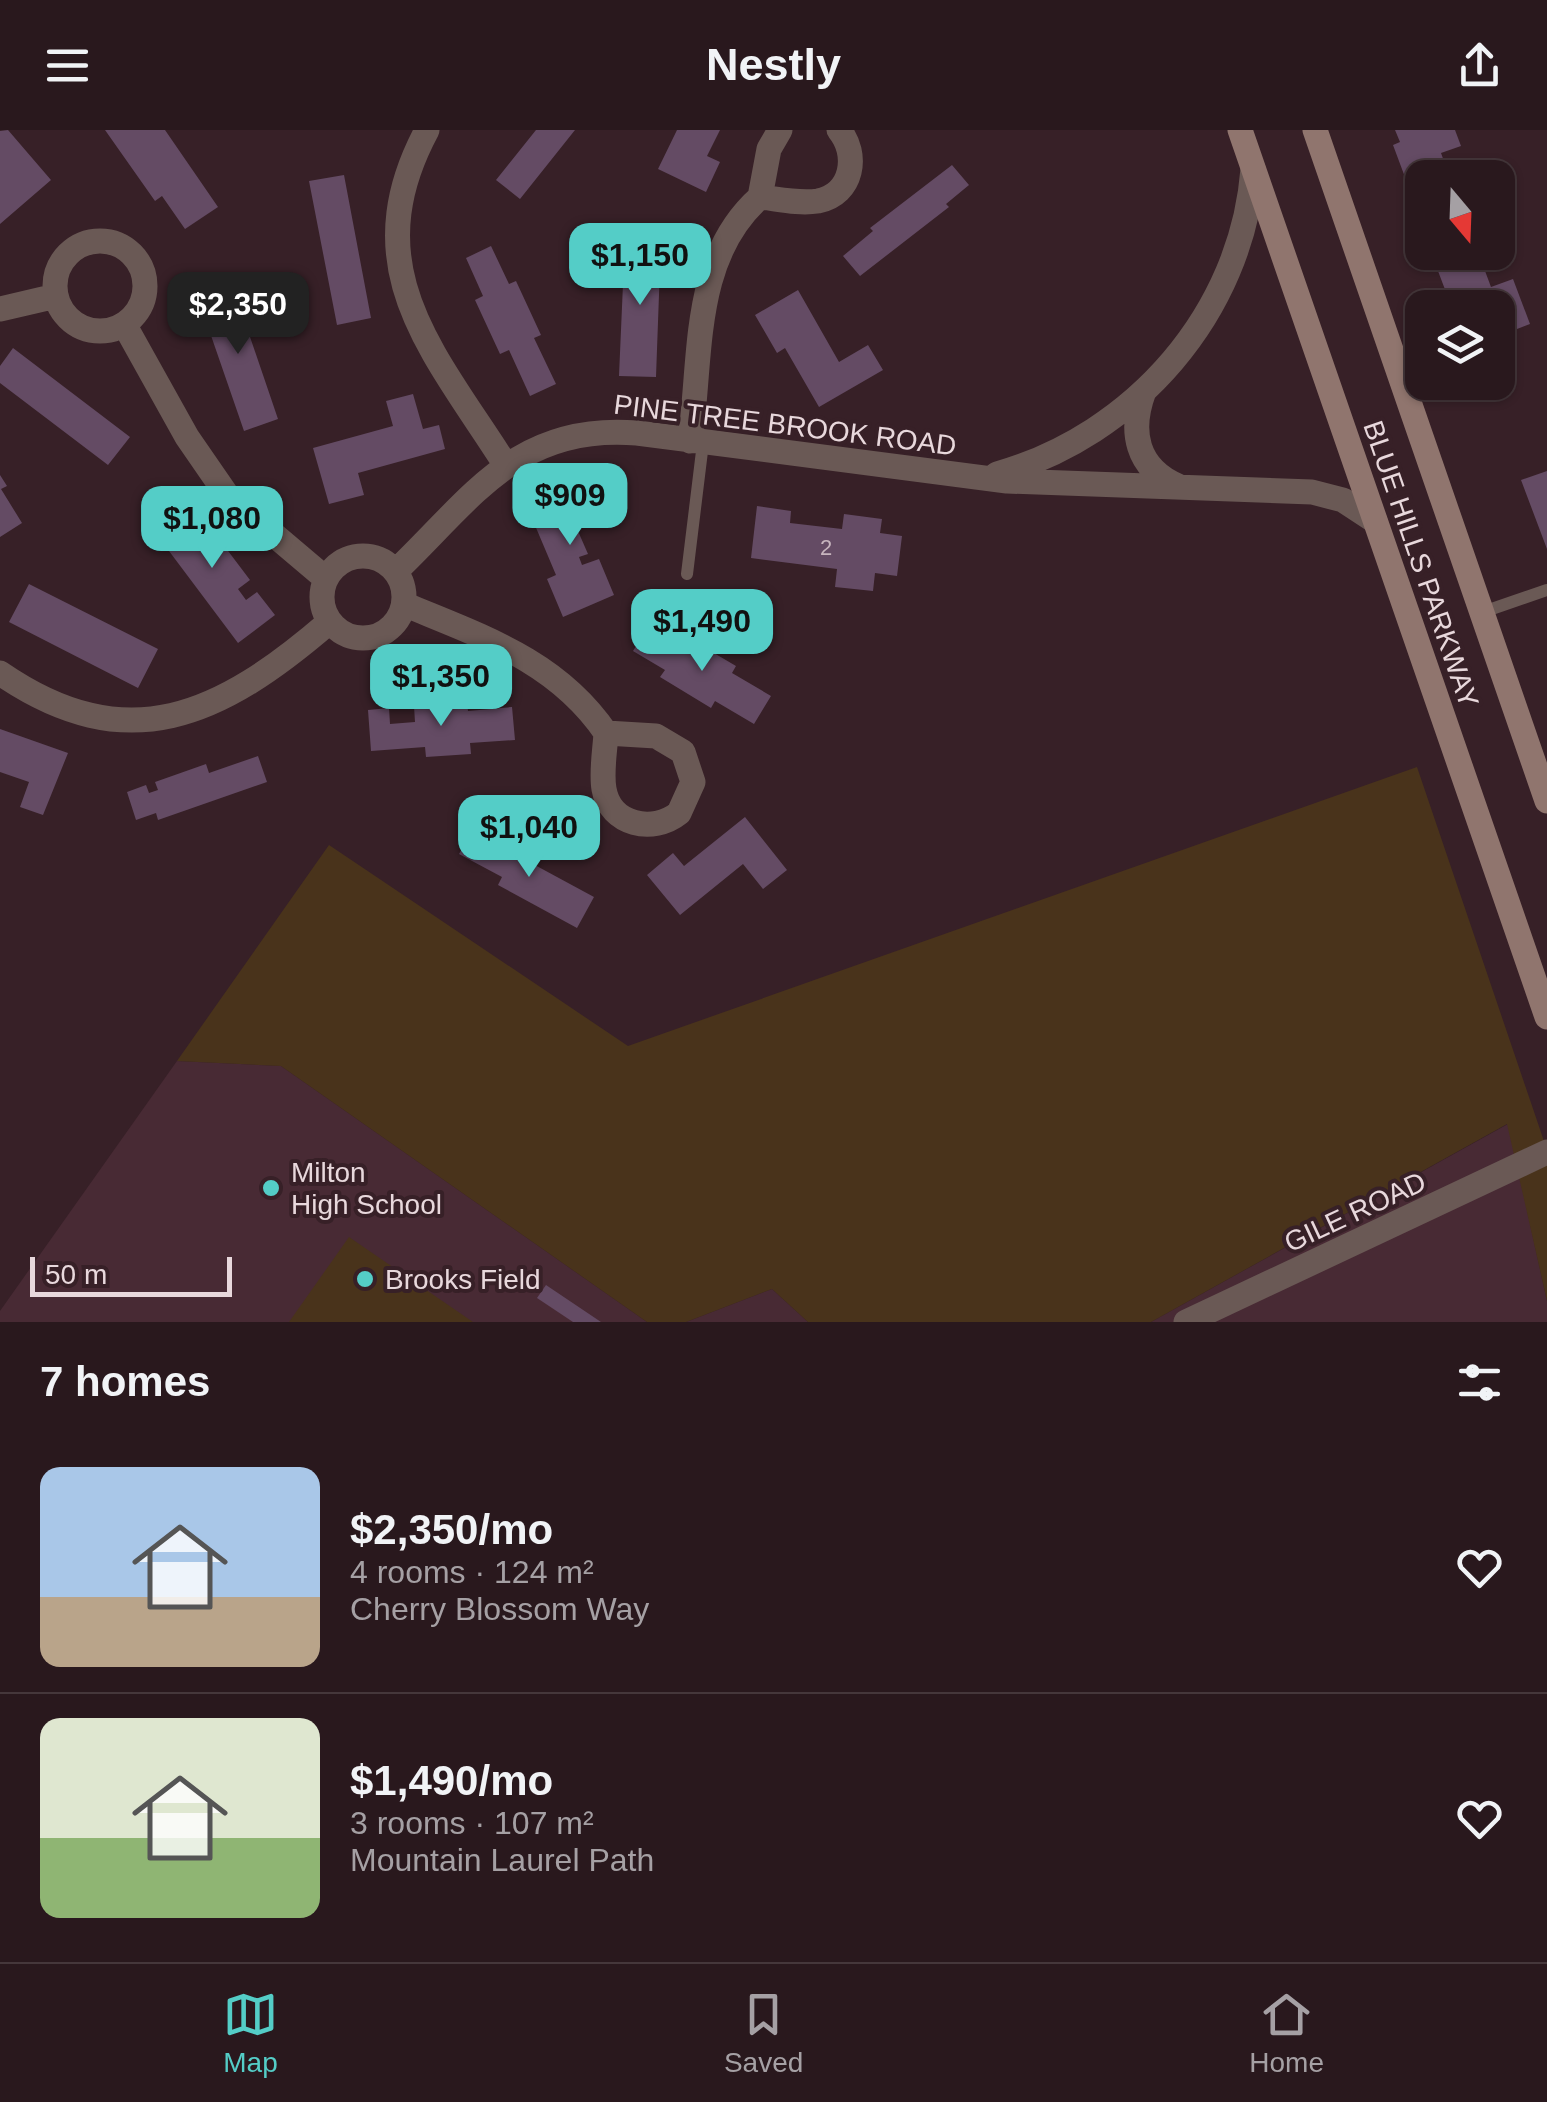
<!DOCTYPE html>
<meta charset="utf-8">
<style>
:root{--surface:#29181d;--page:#35252a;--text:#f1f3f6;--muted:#a5a0a4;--line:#45373b;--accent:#54cdc7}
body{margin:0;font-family:Helvetica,sans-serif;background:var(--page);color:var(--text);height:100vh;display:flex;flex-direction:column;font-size:38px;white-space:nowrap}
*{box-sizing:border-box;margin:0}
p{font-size:32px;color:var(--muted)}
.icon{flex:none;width:55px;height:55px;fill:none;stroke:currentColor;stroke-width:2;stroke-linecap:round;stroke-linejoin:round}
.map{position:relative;height:1192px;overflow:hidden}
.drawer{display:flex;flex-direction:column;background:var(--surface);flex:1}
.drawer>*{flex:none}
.needle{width:65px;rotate:161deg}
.tools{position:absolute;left:1405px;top:30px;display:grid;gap:20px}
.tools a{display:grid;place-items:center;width:110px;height:110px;border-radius:20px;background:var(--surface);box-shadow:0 2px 8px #0004,0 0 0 2px var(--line);font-size:50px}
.scale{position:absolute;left:30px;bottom:25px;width:202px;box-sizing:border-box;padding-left:10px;border:5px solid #e8d8dc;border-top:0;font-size:28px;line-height:35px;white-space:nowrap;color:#e8d8dc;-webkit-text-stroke:8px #372027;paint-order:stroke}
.price{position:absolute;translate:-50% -85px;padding:0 22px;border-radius:20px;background:var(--accent);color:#111;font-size:32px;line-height:65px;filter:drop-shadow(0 2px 5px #0008)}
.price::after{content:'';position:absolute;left:50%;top:60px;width:30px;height:22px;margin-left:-15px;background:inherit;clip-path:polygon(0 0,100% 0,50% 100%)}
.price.on{background:#222;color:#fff}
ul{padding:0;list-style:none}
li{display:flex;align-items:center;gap:30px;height:250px;padding:0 40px}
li+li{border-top:2px solid var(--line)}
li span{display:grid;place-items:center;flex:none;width:280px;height:200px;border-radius:20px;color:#555}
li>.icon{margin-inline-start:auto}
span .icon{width:120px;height:120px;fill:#fffc;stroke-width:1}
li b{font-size:42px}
h2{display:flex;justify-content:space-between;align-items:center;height:120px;padding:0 40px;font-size:42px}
header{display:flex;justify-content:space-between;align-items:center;height:130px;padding:0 40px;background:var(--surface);font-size:45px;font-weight:700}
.tab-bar{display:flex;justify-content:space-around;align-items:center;height:140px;border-top:2px solid var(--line);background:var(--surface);font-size:28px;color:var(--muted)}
.tab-bar a{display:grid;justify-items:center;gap:5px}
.tab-bar .on{color:var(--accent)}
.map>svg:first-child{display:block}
</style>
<header><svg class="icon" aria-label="menu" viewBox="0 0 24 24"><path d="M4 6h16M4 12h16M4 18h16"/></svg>Nestly<svg class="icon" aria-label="share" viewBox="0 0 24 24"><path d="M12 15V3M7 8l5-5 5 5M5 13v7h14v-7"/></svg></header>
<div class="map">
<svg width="1547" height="1192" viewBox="0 0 1547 1192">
<rect width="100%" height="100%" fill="#372027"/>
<!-- built -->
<path fill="#482a34" d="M177,931L281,936L647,1192H0V1181Z
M1508,994L1547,1171V1192H1151Z
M772,1159L808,1192H686Z"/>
<!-- green -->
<path fill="#49331b" d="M1417,637L1547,1020V1171L1507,994L1151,1192H808L772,1159L686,1192H647L281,936L177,931L329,715L628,916Z
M349,1107L473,1192H289Z"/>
<!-- building -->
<path fill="#644b64" d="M8,0L51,50L0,94V1Z
M105,0H165L218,77L185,99L162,66L155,71Z
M536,0H575L520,69L496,50Z
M677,0H720L707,26L720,32L706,62L658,39Z
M1395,0H1455L1461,16L1441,23L1450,48H1422V71L1415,74L1393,15L1400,12Z
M952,35L969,55L946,74L949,77L860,146L843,126L873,101L870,98Z
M344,45L371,188L337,195L309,51Z
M625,108L661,110L656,247L619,246Z
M491,116L509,154L516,151L541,205L534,208L556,254L530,266L509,220L500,224L475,170L483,166L466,128Z
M1478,122L1491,157L1513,149L1530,194L1499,206L1498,178H1452L1438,141L1454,135L1449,123Z
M232,154L278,289L244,301L197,165Z
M798,160L839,232L868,215L883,240L819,277L785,218L777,223L755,185Z
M13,218L130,307L108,335L0,253V236Z
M413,264L423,299L439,295L445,319L358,343L364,365L329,374L313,318L393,296L386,271Z
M1547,341V419L1521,350Z
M0,345L7,356L1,359L22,393L0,407Z
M594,354L605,379L574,392L588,424L579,427L582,435L599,429L614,465L563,487L547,449L556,445L526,374L561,359L564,367Z
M190,368L206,390L194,399L201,409L213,401L250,450L238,459L246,470L257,462L275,485L238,513L151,397Z
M757,376L791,381L790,393L842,399L844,384L882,389L880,403L902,406L897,446L875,443L873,461L835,457L837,439L751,428Z
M29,454L158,519L138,558L9,492Z
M650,494L681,512L685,506L736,536L732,543L771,566L754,594L715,571L711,578L660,547L665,540L633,521Z
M467,572L468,581L512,577L515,610L470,613L471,624L426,627L425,617L371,621L368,580L389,578L390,594L415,592L414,576Z
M0,599L68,623L43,685L20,677L29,652L0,642Z
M258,626L267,652L158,690L156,683L136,690L127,662L146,655L149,663L158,660L155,652L206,634L209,643Z
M745,687L787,740L763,759L743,734L680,785L647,745L673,723L684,736Z
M472,701L594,767L577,798L498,755L502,747L459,724Z
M546,1155L601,1192H573L537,1168Z"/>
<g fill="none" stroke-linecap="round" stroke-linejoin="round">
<!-- service -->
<path stroke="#6a5955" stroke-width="12" d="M687,444L703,313
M1483,482L1547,460"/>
<!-- minor -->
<path stroke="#6a5955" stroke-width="25" d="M427,0C353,138 433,221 505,334
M780,0L769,19L760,67C778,69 799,74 818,71C853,64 859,24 839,0
M55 156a45 45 0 1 1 90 0a45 45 0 1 1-90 0Z
M0,179L56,166
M124,194L187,307L227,365L325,448
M1144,261C1129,301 1136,338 1178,356
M690,311C702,226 691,128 760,67
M997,344C1135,305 1242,183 1253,39
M322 467a41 41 0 1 1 82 0a41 41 0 1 1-82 0Z
M396,441C473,367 518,293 637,303L1007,351L1312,362L1343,370L1375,391
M406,475C483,507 557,531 606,603C605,621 601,642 604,659C610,695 653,704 679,683L693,652L683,622L656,606L606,603
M0,543C128,631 221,585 328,493
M1186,1192L1547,1022"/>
<!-- secondary -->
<path stroke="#90756e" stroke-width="25" d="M1240,0L1547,887
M1315,0L1547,671"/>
</g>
<!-- markers -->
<g fill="#54cdc7" stroke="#372027" stroke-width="4">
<circle cx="271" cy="1058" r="10"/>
<circle cx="365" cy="1149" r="10"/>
</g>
<g text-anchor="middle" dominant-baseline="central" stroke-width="8" stroke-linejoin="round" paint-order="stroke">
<!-- number labels -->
<g font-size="22" fill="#c7b5be">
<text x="826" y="417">2</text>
</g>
<!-- street labels -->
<g font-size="28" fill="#e8d8dc" stroke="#372027">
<text transform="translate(785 295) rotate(7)">PINE TREE BROOK ROAD</text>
<text transform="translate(1421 434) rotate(71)">BLUE HILLS PARKWAY</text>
<text transform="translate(1355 1082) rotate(-25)">GILE ROAD</text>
</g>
<!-- poi labels -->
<g font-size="28" fill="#e8d8dc" stroke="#372027" text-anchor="start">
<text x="291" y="1042">Milton<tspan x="291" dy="32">High School</tspan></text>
<text x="385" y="1149">Brooks Field</text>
</g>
</g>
</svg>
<div class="tools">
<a><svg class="needle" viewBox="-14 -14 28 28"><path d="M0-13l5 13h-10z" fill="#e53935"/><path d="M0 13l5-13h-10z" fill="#a5a0a4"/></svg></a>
<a><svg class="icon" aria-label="layers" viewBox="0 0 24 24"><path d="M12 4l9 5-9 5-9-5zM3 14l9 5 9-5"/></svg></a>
</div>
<div class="scale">50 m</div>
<b class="price" style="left:640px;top:178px">$1,150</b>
<b class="price on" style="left:238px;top:227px">$2,350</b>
<b class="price" style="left:570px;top:418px">$909</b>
<b class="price" style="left:212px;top:441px">$1,080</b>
<b class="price" style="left:702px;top:544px">$1,490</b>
<b class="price" style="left:441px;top:599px">$1,350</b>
<b class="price" style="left:529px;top:750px">$1,040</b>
</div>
<section class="drawer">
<h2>7 homes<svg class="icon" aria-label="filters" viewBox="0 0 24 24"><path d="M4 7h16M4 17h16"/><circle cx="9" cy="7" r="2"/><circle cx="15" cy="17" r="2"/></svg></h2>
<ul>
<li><span style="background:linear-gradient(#a9c7e8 65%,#b9a48a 0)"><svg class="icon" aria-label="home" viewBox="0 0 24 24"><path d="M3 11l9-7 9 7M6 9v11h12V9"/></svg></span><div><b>$2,350/mo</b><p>4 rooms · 124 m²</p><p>Cherry Blossom Way</p></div><svg class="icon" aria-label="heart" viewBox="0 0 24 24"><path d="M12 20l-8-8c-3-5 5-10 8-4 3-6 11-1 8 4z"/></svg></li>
<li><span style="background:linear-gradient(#dfe7d0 60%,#8fb573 0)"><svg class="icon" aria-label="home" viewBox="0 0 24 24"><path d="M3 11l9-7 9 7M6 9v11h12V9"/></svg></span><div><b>$1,490/mo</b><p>3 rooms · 107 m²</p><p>Mountain Laurel Path</p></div><svg class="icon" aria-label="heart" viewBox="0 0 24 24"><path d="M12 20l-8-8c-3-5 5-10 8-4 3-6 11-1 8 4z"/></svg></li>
</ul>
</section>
<nav class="tab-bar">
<a class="on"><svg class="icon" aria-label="map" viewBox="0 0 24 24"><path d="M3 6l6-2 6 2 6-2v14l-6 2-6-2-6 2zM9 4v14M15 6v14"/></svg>Map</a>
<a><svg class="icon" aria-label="saved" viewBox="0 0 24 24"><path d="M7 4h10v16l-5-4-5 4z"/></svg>Saved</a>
<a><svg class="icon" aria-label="home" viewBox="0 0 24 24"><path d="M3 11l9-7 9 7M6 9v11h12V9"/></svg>Home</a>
</nav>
